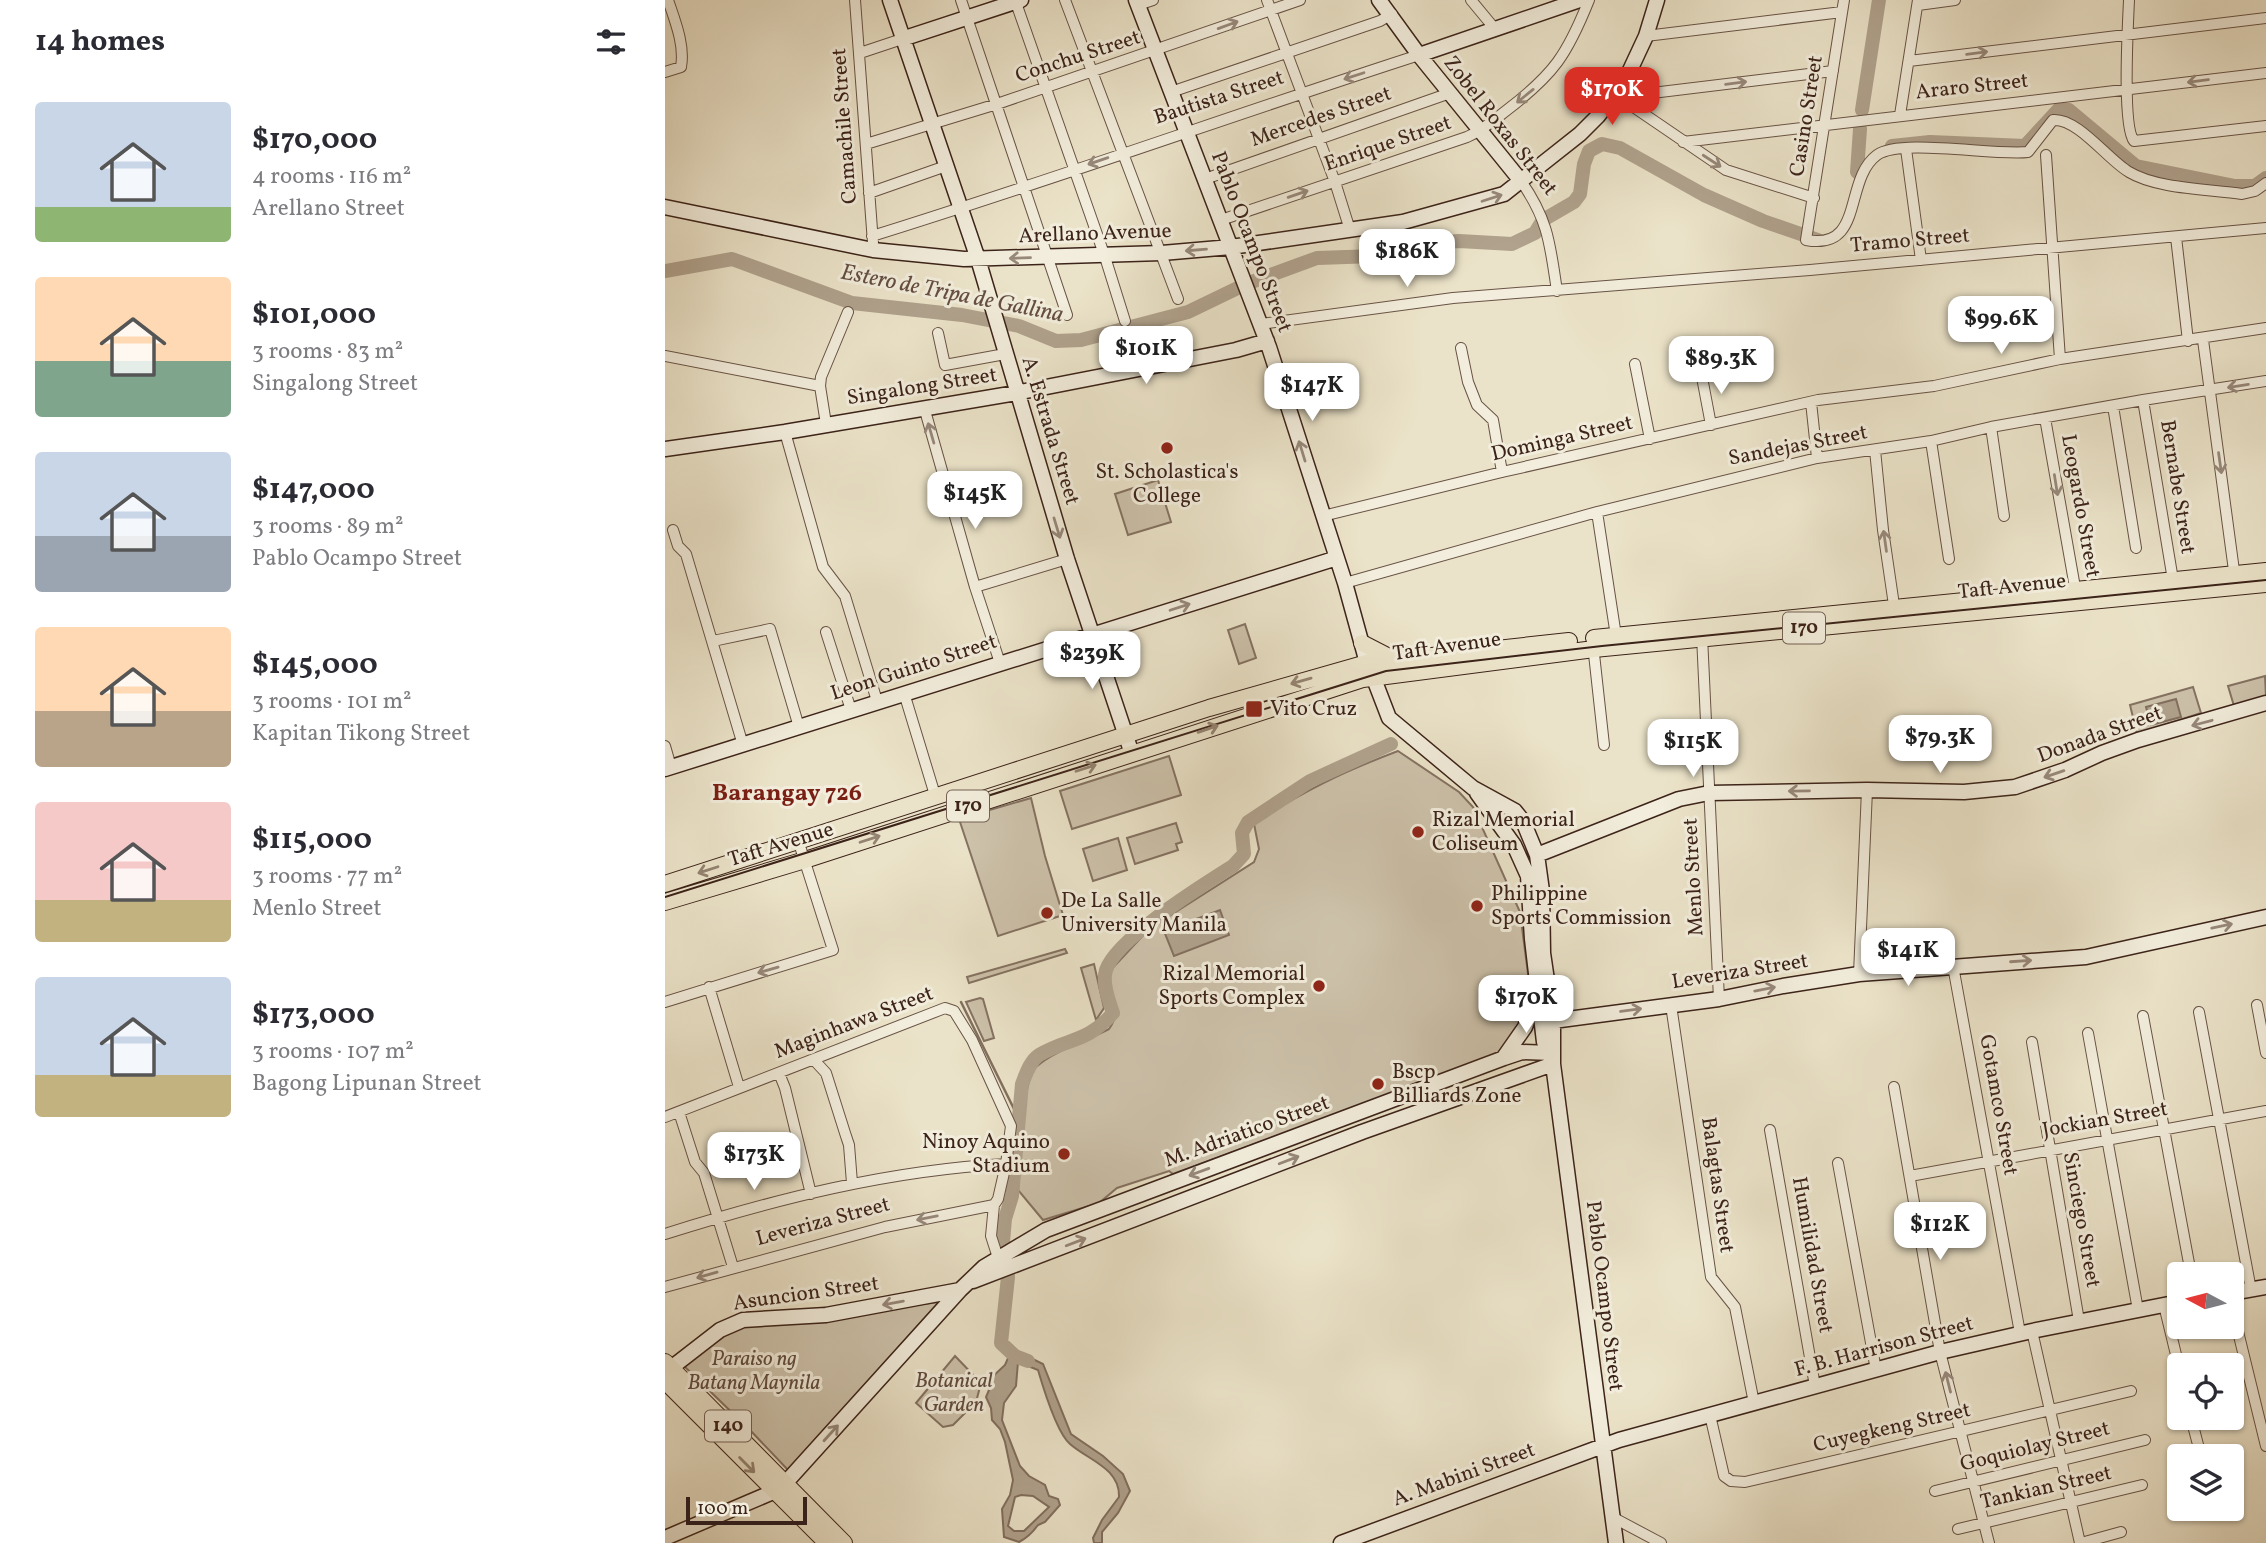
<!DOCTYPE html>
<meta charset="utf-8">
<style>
:root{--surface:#fff;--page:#f7f7f7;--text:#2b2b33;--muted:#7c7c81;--accent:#d93025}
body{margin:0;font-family:Vollkorn,serif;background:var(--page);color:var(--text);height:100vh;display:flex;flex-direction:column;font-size:26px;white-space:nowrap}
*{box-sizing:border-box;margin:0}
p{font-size:23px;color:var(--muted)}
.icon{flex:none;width:38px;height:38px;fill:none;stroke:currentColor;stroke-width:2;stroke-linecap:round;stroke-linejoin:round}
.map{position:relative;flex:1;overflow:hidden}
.panel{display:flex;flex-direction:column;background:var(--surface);width:665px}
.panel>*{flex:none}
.needle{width:46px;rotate:277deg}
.controls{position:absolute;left:1502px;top:1262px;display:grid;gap:14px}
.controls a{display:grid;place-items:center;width:77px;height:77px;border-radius:7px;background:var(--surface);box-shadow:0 2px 5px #0004;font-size:35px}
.scale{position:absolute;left:21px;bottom:18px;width:121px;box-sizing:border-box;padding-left:7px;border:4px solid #3c2319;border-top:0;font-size:19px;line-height:24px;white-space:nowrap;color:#3c2319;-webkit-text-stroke:5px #f2eddc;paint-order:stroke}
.price{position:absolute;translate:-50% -60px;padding:0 16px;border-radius:14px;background:#fff;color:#222;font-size:23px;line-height:46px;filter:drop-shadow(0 2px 4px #0008)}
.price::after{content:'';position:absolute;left:50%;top:42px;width:21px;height:16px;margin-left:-10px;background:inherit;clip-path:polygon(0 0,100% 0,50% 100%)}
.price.selected{background:var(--accent);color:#fff}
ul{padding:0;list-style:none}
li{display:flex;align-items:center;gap:21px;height:175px;padding:0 35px}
li span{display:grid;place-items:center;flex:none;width:196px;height:140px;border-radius:7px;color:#555}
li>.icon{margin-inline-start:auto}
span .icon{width:84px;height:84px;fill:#fffc;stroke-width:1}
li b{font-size:30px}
h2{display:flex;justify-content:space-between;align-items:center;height:84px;padding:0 35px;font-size:30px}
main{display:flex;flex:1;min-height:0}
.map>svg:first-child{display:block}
</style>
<main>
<section class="panel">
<h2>14 homes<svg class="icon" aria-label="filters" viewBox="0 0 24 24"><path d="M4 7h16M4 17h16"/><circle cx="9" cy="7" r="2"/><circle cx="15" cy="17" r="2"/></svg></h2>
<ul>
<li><span style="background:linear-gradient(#c9d6e8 75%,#8fb573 0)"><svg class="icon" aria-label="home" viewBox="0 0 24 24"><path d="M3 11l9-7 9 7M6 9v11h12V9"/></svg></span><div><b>$170,000</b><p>4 rooms · 116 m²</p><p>Arellano Street</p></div></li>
<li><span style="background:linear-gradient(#ffd9b3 60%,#7fa58c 0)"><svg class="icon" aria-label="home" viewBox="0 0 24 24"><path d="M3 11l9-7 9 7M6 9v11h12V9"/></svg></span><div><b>$101,000</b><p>3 rooms · 83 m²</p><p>Singalong Street</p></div></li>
<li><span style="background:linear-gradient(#c9d6e8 60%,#9aa5b1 0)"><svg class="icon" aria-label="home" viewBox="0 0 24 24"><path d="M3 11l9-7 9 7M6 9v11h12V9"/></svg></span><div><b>$147,000</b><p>3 rooms · 89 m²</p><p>Pablo Ocampo Street</p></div></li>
<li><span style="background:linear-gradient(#ffd9b3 60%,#b9a48a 0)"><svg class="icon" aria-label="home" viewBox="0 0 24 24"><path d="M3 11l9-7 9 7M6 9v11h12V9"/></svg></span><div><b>$145,000</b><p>3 rooms · 101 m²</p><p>Kapitan Tikong Street</p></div></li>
<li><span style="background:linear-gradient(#f6c9c9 70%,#c2b280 0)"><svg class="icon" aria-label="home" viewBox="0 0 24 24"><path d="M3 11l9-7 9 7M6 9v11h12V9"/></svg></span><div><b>$115,000</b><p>3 rooms · 77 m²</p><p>Menlo Street</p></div></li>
<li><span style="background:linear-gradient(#c9d6e8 70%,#c2b280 0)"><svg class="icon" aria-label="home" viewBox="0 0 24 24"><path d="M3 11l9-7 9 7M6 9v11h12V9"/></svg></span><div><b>$173,000</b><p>3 rooms · 107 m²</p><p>Bagong Lipunan Street</p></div></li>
</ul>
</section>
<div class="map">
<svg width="1601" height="1543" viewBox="0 0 1601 1543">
<rect width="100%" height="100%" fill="#ebe3c9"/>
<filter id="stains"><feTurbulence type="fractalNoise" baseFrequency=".00286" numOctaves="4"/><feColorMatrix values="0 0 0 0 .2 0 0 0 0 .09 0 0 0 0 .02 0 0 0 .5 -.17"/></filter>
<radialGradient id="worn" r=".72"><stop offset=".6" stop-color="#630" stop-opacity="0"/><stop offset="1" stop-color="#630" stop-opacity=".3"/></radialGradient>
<!-- green -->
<path fill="#cdc2ab" stroke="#847262" stroke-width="2" d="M493,480L506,522L463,535L450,494Z
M580,624L591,658L574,664L563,630Z
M1600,676L1601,697L1569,706L1563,686Z
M1528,687L1536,713L1472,734L1465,705Z
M733,751L794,792L808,807L855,912L866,997L861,1015L839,1052L508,1174L504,1171L452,1188L434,1203L378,1220L353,1190C355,1165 356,1082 371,1067C388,1051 423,1040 444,1029C457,1012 446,994 442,974L484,929L589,862L594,849L589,824C635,792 680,771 733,751Z
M504,756L516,795L407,829L395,791Z
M366,798L380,856L398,915L333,936L294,819Z
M511,823L517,842L511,844L513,850L470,864L462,838Z
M453,838L462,870L428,881L418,849Z
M400,949L402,953L304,983L302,977Z
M429,964L439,1008L431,1020L416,968Z
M315,998L318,999L329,1038L319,1041L301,1002Z
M274,1302L123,1470L84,1429L19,1366L65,1329Z
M290,1356L316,1383L311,1402L288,1425L278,1427L251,1403Z"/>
<!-- water -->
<path fill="#b0a28d" stroke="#826f5f" stroke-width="2" fill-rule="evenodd" d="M1511,699L1516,717L1486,725L1481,707Z
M555,910L564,935L509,956L499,931Z
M347,1349L378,1364L406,1434L438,1456L458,1474L465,1491L453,1513L437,1532V1543H429L428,1538L437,1520L454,1497C455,1468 423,1460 405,1444C392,1433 378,1387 373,1370L353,1362L351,1386L339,1403L337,1420L355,1466L364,1476L380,1485L384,1496L393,1499L395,1505L380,1522L373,1525C368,1532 362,1538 354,1542L339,1537L337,1509L345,1495L348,1480L340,1442L335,1429L327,1420L326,1408L321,1397L324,1390L323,1381L340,1365ZM356,1495L368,1496L384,1507L359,1531H349L343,1526L350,1497Z"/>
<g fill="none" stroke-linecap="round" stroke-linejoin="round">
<!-- stream -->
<path stroke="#826f5f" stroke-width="2.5" d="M296,1002L354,1119"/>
<!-- river -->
<path stroke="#b0a28d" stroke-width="14" d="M1197,110L1214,0
M1227,146L1265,142L1360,146L1394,109L1404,110L1471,166L1570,186H1590L1601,178
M1192,172L1195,129
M0,271L67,259L187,303L297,315L354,326L391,341L416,340L523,312L581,284L652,258L711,256L742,245L794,241L847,244L870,233L878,220L909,202L915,194L919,164L924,151L937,144L955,148L1039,195L1098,221L1153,240
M363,1361L350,1356L336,1343L343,1277L342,1255L338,1242L340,1219L347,1196L357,1084C361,1074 365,1061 374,1055C404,1037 421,1044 448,1013C444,1001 437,983 441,970C452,938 538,885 568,866L579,854L577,833L583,822L645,781L726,744"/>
<defs>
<path id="street" d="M190,0L208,243
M296,0L402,315
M350,0L440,257L460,321
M400,0L513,299
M602,0L670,182L685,230
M806,0L830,29
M1179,0L1141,240C1200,251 1178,180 1212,155C1236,138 1329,156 1363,152L1388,120C1413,118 1443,160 1464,172C1492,189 1544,189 1577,194L1590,191L1601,183
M1464,0C1463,24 1457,126 1469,141L1601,126
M473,5L488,0
M1253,5L1290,0
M981,36L1177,12
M195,53L237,39
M1244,61L1601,18
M0,72L16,67C20,45 10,21 3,0
M506,92L715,21L727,14
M951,95L1061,170L1149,198
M954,97L1168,71
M1235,115L1253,0
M1018,142L1601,73
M201,144L332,104L635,0
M1241,149L1256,260
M1381,155L1395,359
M540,179L785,93
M856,181C884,221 885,245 892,291
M204,193L281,166
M556,220L802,137C817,131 829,120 842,110C889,74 902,55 924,0
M207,236C391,179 571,114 754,55
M1511,237L1523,341
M596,324L788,298L1145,270L1601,228
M273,333L280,365L340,354
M1538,340L1570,578
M796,348L803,382L812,405L828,420L837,472
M0,356L155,386
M970,364L985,439
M1036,372L1046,425
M1478,400L1508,580
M1146,402L1152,458
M1448,406L1471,548
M259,407L310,587L335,663
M1380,418L1411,593
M161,424L155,386L156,377L183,312
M1326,427L1339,516
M120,432L158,567L180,596L212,701
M1266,441L1284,559
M1210,450L1218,530L1230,612
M932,512L951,636
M658,516L837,472L1153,400L1269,386L1395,359L1601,328
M8,530L13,546L21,554L78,745
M680,583L932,512L1152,458L1266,441L1326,427L1478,400L1601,381
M310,587L402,559
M161,632L186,710
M1037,636L1054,999
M48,641L105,629L134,727
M928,645L939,745
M239,693L270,795
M0,746L6,767
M1288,966L1355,1333
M1194,974L1202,790
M44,987L74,1087
M0,1002L168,950L133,840
M1006,1005L1046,1277L1070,1307L1089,1403
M1592,1005L1601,1053
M1534,1012L1586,1290
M1478,1016L1526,1274
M1423,1033L1473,1310
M1367,1042L1414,1321
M149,1060L161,1073L180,1133L184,1145L187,1183
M114,1073L120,1088L146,1194
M1229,1087L1275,1352L1324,1543
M14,1112L30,1162L39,1173L68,1267
M0,1117L280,1008L289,1011L307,1040L346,1126L341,1164L333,1199L329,1205L326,1236L335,1264
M1105,1130L1150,1386
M1173,1163L1211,1370
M1245,1176L1601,1111
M0,1234C111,1199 224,1170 341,1164
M0,1287L220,1227L329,1205
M1566,1303L1601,1446
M1499,1305L1514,1367
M1367,1331L1415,1543
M1045,1415L1059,1476L1066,1481L1080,1482L1466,1391
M1526,1418L1536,1456
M1270,1491L1480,1440
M947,1517L996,1543
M1293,1529L1477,1485
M1416,1543L1456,1532"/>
<path id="secondary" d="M225,0L313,259L402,559L467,754
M471,0L604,347L680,583L702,663
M714,0L754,55L856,181
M237,39L356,0
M754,55L915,0
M0,207L208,250L299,259L497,253L566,247L738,222L839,194L915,134L933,116L960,81L981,36L992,0
M0,449L120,432L351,393L571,350L602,341
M709,679L724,718L808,788L850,811L858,821L872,855L877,891L878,953L888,1021V1064L951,1543
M0,769L672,558
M812,793L849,845L863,876L867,939L879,1042L887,1053
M872,855L1014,799L1044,793L1202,790L1299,792L1350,787L1400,770L1437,753L1473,740L1601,703
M888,1021L1054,999L1118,986L1194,974L1421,957L1601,917
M839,1057L860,1027L870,999
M308,1281L697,1132L888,1064
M1566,1293L1601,1287
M6,1368L55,1330L78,1320L161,1315L295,1290
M0,1538L115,1489L295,1290L319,1267L381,1230L839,1058L857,1052L887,1053
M676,1543L954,1440L1275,1352L1367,1331L1514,1302"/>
<path id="primary" d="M929,638L1601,571
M697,643L728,659
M0,884L544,708L702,663L904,641
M0,902L140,860L698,679L929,649L1601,584
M0,1362L179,1543
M0,1381L162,1543"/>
</defs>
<!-- street casing -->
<use href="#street" stroke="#685345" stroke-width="12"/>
<!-- secondary casing -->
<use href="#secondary" stroke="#3c2319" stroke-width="17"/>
<!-- primary casing -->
<use href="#primary" stroke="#3c2319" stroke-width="18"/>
<!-- street -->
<use href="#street" stroke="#f2eddc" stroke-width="10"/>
<!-- secondary -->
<use href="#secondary" stroke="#f2eddc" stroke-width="14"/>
<!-- primary -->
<use href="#primary" stroke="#ebe3c9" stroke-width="16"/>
<!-- tram -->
<path stroke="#3c2319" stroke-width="2" d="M0,897L721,671L937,646L1601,580"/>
</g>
<!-- one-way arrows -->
<defs><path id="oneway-shaft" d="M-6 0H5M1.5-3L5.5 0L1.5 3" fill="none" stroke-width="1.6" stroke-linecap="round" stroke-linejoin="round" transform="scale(1.75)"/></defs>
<g stroke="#97887a">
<use href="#oneway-shaft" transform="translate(563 25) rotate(-20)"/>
<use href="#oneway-shaft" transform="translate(1312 53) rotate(-7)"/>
<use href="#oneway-shaft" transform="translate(689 76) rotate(162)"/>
<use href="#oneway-shaft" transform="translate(1533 81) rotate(173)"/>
<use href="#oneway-shaft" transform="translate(1071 83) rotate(-7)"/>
<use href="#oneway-shaft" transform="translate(860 96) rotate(141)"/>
<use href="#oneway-shaft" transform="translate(433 161) rotate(161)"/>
<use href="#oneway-shaft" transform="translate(1047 161) rotate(33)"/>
<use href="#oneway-shaft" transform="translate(633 194) rotate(-19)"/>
<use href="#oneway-shaft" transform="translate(827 198) rotate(-18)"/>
<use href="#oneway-shaft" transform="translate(531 250) rotate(175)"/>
<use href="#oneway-shaft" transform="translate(355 258) rotate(178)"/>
<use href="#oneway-shaft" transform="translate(1573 386) rotate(171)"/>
<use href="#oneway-shaft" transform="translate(266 433) rotate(-106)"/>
<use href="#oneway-shaft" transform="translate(637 451) rotate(-107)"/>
<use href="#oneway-shaft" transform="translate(1555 463) rotate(82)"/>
<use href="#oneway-shaft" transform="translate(1391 485) rotate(81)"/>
<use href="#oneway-shaft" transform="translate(392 528) rotate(73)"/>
<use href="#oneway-shaft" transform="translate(1220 541) rotate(-98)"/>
<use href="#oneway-shaft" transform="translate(515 607) rotate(-18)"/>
<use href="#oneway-shaft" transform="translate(1537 723) rotate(165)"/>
<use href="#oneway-shaft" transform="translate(1389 774) rotate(161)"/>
<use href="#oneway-shaft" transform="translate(1134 791) rotate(179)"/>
<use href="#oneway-shaft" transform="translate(1557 926) rotate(-12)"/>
<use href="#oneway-shaft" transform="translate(1356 961) rotate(-4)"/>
<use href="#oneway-shaft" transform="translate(103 970) rotate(164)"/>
<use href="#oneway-shaft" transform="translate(1100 989) rotate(-11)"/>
<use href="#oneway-shaft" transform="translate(966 1010) rotate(-8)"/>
<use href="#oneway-shaft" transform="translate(624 1160) rotate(-21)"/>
<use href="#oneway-shaft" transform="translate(534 1172) rotate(160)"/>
<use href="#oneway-shaft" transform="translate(262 1218) rotate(169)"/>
<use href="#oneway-shaft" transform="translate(411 1242) rotate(-21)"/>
<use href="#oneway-shaft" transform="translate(42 1275) rotate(164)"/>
<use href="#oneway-shaft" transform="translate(228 1303) rotate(170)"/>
<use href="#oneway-shaft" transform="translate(1283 1382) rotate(-104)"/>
<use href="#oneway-shaft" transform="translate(166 1433) rotate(-48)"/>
</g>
<g stroke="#948371">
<use href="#oneway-shaft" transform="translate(636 681) rotate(164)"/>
<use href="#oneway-shaft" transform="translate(543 729) rotate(-19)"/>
<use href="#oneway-shaft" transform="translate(421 768) rotate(-18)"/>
<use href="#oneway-shaft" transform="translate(205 839) rotate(-18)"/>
<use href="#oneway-shaft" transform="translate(43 870) rotate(162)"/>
<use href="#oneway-shaft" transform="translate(82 1465) rotate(45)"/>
</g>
<!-- markers -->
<g fill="#8f2418" stroke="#f2eddc" stroke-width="2.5">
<circle cx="502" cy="448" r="7"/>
<rect x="580" y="700" width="18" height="18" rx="3.5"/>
<circle cx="753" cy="832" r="7"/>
<circle cx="812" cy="906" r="7"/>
<circle cx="382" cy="913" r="7"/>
<circle cx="654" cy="986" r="7"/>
<circle cx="713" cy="1084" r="7"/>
<circle cx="399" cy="1154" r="7"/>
</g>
<g text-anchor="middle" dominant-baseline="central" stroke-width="6" stroke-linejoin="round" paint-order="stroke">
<!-- shield labels -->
<g fill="#f2eddc" stroke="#736054" stroke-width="2">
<rect x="1118" y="612.5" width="42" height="31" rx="5"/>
<rect x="282" y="790.5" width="42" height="31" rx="5"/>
<rect x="40" y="1410.5" width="46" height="31" rx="5"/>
</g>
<g font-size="19" font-weight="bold" fill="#3c2319">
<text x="1139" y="628">170</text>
<text x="303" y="806">170</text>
<text x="63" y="1426">140</text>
</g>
<!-- street labels -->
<g font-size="21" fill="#3c2319" stroke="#f2eddc">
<text transform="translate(413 57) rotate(-18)">Conchu Street</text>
<text transform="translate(1307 87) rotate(-6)">Araro Street</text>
<text transform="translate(554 98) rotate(-18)">Bautista Street</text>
<text transform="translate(1142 116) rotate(-81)">Casino Street</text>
<text transform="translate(656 117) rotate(-19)">Mercedes Street</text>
<text transform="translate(180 126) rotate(-94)">Camachile Street</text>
<text transform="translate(835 126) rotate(52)">Zobel Roxas Street</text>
<text transform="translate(723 144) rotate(-19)">Enrique Street</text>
<text transform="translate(430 234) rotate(-2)">Arellano Avenue</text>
<text transform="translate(1245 241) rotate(-5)">Tramo Street</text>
<text transform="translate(586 242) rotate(69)">Pablo Ocampo Street</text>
<text transform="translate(257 387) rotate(-9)">Singalong Street</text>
<text transform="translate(385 431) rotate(73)">A. Estrada Street</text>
<text transform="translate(897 439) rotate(-13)">Dominga Street</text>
<text transform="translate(1133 446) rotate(-11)">Sandejas Street</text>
<text transform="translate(1512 487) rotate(81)">Bernabe Street</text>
<text transform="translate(1415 506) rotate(80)">Leogardo Street</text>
<text transform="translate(1347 587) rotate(-6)">Taft Avenue</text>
<text transform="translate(782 647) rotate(-8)">Taft Avenue</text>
<text transform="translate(249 668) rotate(-18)">Leon Guinto Street</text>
<text transform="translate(1435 735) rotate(-20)">Donada Street</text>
<text transform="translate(116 845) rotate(-17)">Taft Avenue</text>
<text transform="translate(1029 877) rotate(-93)">Menlo Street</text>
<text transform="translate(1075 972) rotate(-9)">Leveriza Street</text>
<text transform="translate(189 1023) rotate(-21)">Maginhawa Street</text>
<text transform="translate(1333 1105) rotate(80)">Gotamco Street</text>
<text transform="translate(1440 1120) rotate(-10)">Jockian Street</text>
<text transform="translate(582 1132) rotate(-20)">M. Adriatico Street</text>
<text transform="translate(1052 1185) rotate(82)">Balagtas Street</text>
<text transform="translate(1416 1220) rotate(80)">Sinciego Street</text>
<text transform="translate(158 1222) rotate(-15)">Leveriza Street</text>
<text transform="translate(1147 1255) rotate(80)">Humilidad Street</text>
<text transform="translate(141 1294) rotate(-8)">Asuncion Street</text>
<text transform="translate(939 1296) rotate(83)">Pablo Ocampo Street</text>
<text transform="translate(1219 1347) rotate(-15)">F. B. Harrison Street</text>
<text transform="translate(1227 1428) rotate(-13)">Cuyegkeng Street</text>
<text transform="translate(1370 1447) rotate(-14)">Goquiolay Street</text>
<text transform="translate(799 1475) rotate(-20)">A. Mabini Street</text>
<text transform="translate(1381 1488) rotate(-13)">Tankian Street</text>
</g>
<!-- poi labels -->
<g font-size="21" fill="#3c2319" stroke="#f2eddc" text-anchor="start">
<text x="502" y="472" text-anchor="middle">St. Scholastica's<tspan x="502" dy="24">College</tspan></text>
<text x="605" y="709">Vito Cruz</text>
<text x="767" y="820">Rizal Memorial<tspan x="767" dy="24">Coliseum</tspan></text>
<text x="826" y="894">Philippine<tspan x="826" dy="24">Sports Commission</tspan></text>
<text x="396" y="901">De La Salle<tspan x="396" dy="24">University Manila</tspan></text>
<text x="640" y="974" text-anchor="end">Rizal Memorial<tspan x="640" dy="24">Sports Complex</tspan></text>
<text x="727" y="1072">Bscp<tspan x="727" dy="24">Billiards Zone</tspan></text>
<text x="385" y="1142" text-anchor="end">Ninoy Aquino<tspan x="385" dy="24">Stadium</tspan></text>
</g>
<!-- park labels -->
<g font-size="21" font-style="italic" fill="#604b3e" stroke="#f2eddc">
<text x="89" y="1359">Paraiso ng<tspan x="89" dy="24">Batang Maynila</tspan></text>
<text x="289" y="1381">Botanical<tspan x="289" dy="24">Garden</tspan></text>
</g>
<!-- water labels -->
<g font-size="23" font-style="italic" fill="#654f42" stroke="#f2eddc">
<text transform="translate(287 294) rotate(11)">Estero de Tripa de Gallina</text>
</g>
<!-- quarter labels -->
<g font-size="24" font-weight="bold" fill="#7a1f14" stroke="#f2eddc">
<text x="122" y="794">Barangay 726</text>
</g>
</g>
<rect width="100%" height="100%" filter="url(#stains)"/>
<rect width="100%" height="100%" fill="url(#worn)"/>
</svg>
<div class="controls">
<a><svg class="needle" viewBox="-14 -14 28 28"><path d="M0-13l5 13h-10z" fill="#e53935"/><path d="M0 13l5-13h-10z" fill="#7c7c81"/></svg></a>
<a><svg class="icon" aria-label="locate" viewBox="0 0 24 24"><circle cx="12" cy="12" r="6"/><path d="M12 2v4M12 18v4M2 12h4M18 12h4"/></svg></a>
<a><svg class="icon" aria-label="layers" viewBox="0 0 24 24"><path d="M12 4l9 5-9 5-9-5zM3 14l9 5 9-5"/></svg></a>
</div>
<div class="scale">100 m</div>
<b class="price selected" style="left:947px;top:127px">$170K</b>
<b class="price" style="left:742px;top:289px">$186K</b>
<b class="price" style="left:1336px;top:356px">$99.6K</b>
<b class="price" style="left:481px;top:386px">$101K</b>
<b class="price" style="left:1056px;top:396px">$89.3K</b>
<b class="price" style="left:647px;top:423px">$147K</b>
<b class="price" style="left:310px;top:531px">$145K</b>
<b class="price" style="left:427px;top:691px">$239K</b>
<b class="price" style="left:1275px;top:775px">$79.3K</b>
<b class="price" style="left:1028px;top:779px">$115K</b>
<b class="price" style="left:1243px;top:988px">$141K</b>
<b class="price" style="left:861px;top:1035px">$170K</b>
<b class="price" style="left:89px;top:1192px">$173K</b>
<b class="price" style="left:1275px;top:1262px">$112K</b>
</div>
</main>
